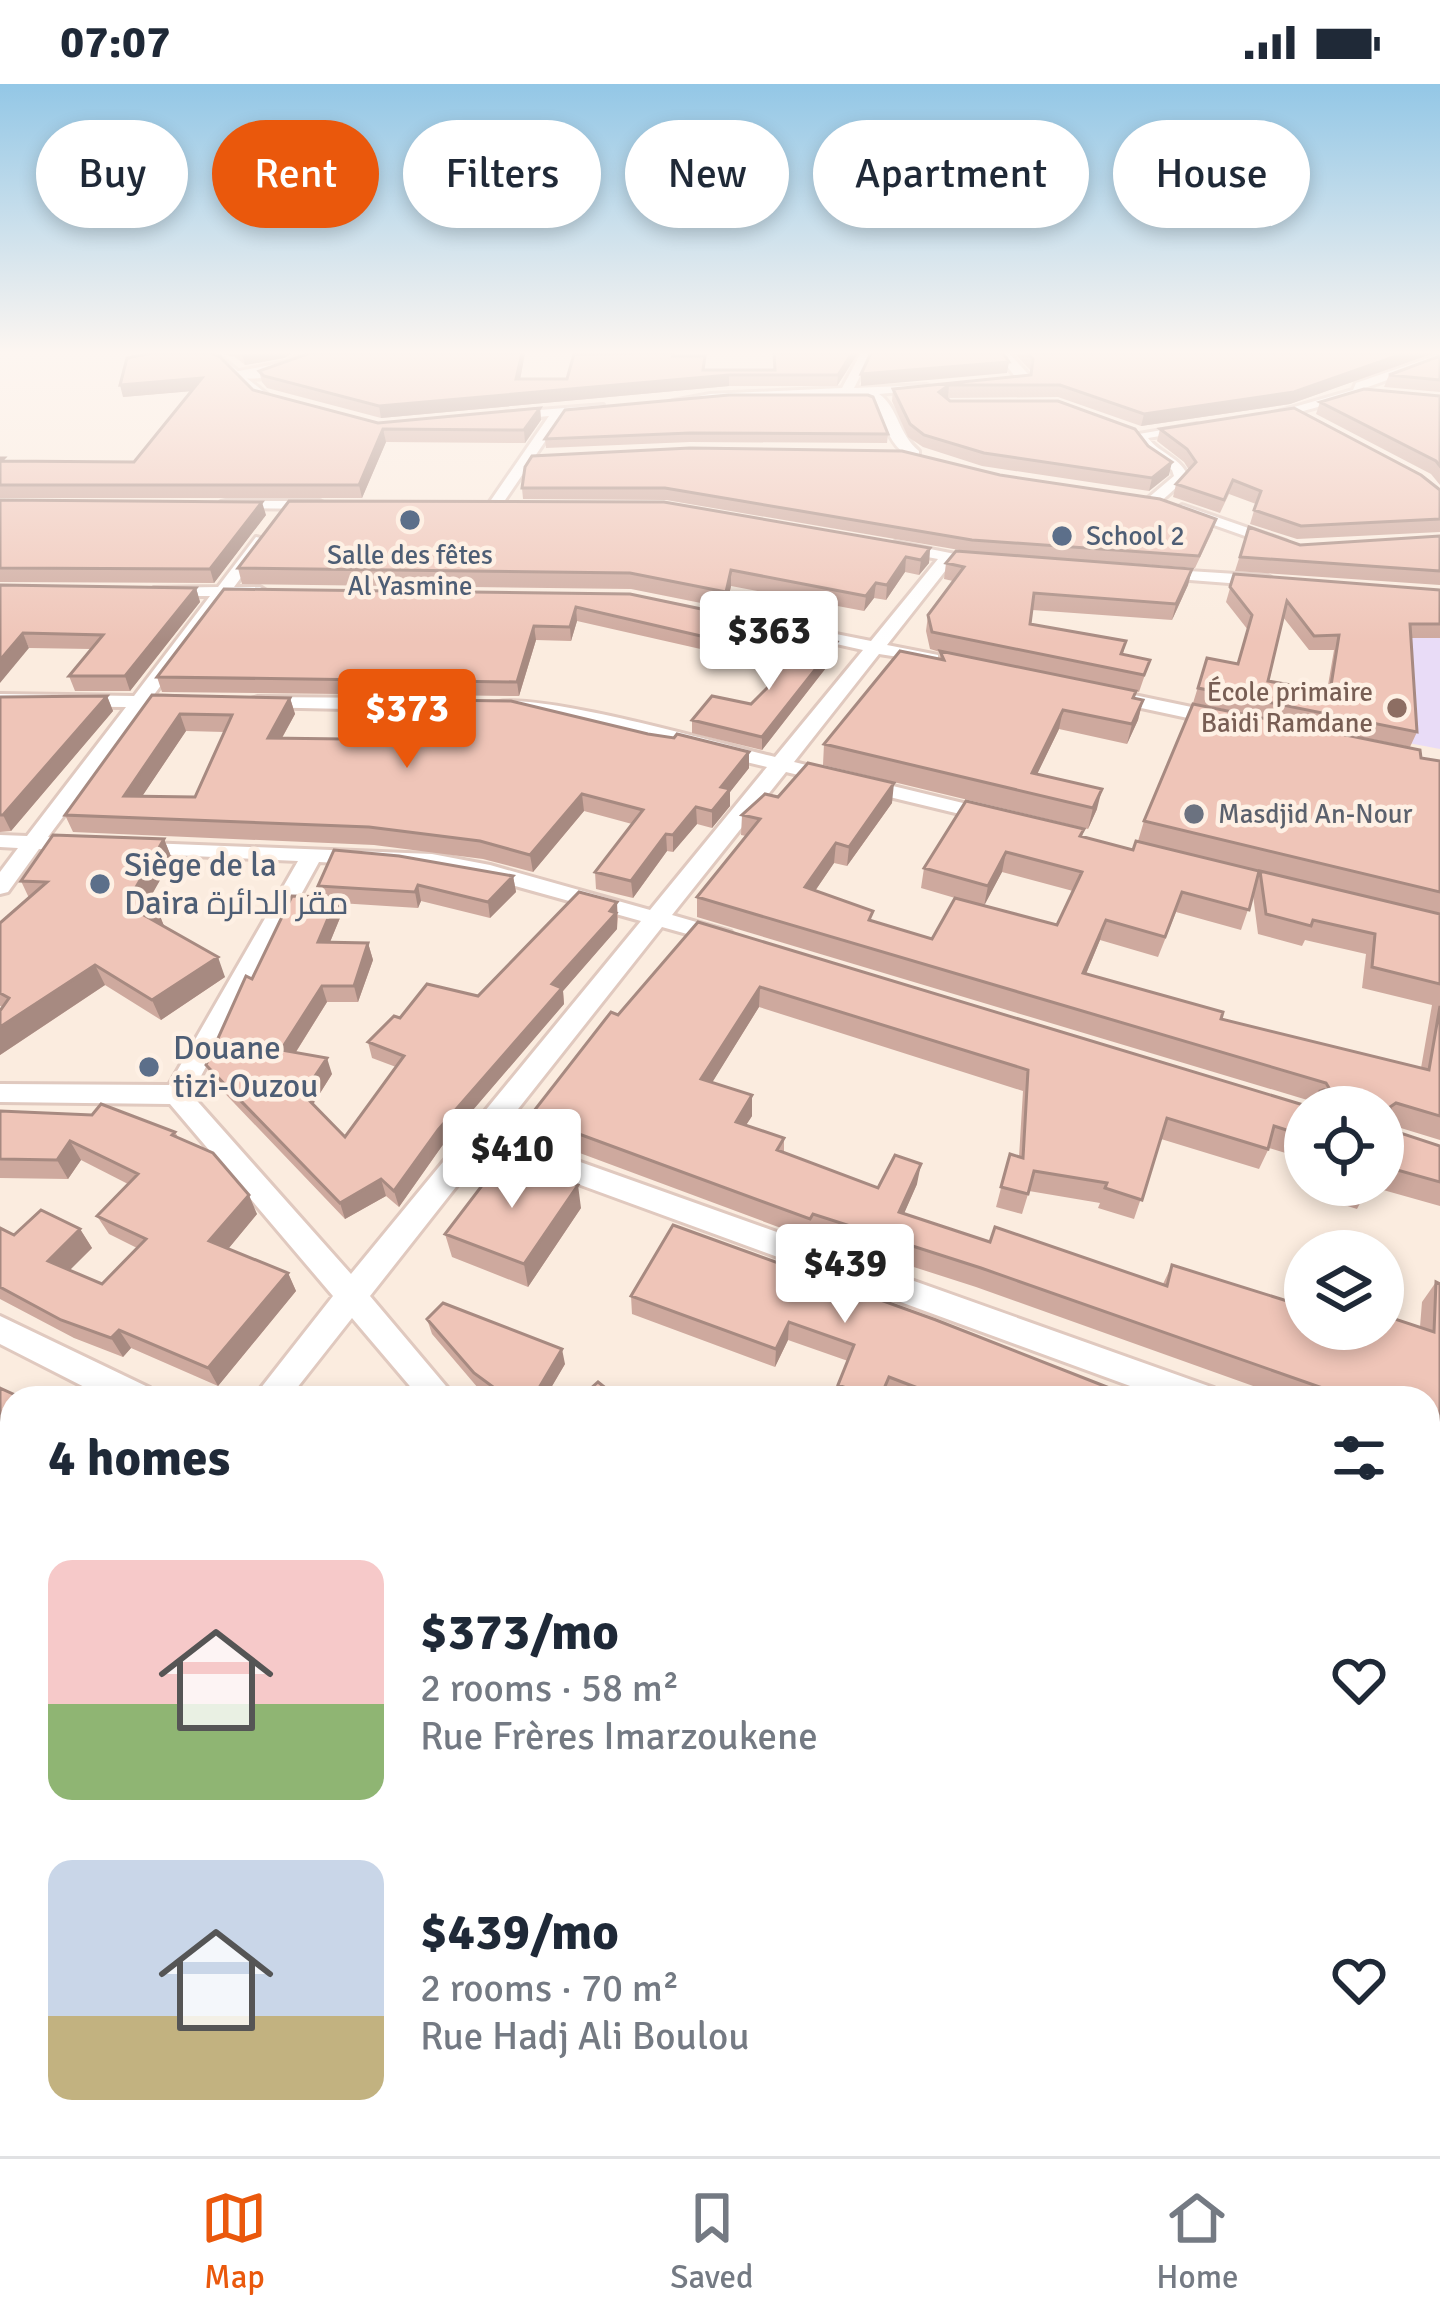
<!DOCTYPE html>
<meta charset="utf-8">
<style>
:root{--surface:#fff;--page:#f2f2f3;--text:#1f2937;--muted:#747a83;--line:#e0e1e3;--accent:#ea580c}
body{margin:0;font-family:Signika,Cairo,sans-serif;background:var(--page);color:var(--text);height:100vh;display:flex;flex-direction:column;font-size:45px;white-space:nowrap}
*{box-sizing:border-box;margin:0}
p{font-size:39px;color:var(--muted)}
.icon{flex:none;width:66px;height:66px;fill:none;stroke:currentColor;stroke-width:2;stroke-linecap:round;stroke-linejoin:round}
.map{position:relative;flex:1;overflow:hidden}
.sheet{position:absolute;left:0px;top:1302px;width:1440px;height:771px;display:flex;flex-direction:column;background:var(--surface);border-radius:36px 36px 0 0;box-shadow:0 6px 18px #0003}
.sheet>*{flex:none}
.top-card{position:absolute;left:36px;top:36px;width:1368px;height:108px;display:flex;gap:24px}
.buttons{position:absolute;left:1284px;top:1002px;display:grid;gap:24px}
.buttons a{display:grid;place-items:center;width:120px;height:120px;border-radius:50%;background:var(--surface);box-shadow:0 6px 18px #0003;font-size:60px}
.price{position:absolute;translate:-50% -102px;padding:0 27px;border-radius:12px;background:#fff;color:#222;font-size:39px;line-height:78px;filter:drop-shadow(0 3px 6px #0008)}
.price::after{content:'';position:absolute;left:50%;top:72px;width:36px;height:27px;margin-left:-18px;background:inherit;clip-path:polygon(0 0,100% 0,50% 100%)}
.price.current{background:var(--accent);color:#fff}
ul{padding:0;list-style:none}
li{display:flex;align-items:center;gap:36px;height:300px;padding:0 48px}
li span{display:grid;place-items:center;flex:none;width:336px;height:240px;border-radius:24px;color:#555}
li>.icon{margin-inline-start:auto}
span .icon{width:144px;height:144px;fill:#fffc;stroke-width:1}
li b{font-size:51px}
h2{display:flex;justify-content:space-between;align-items:center;height:144px;padding:0 48px;font-size:51px}
.chip{padding:0 42px;border-radius:54px;background:var(--surface);box-shadow:0 6px 18px #0003;font-size:42px;line-height:108px}
.chip.current{background:var(--accent);color:#fff}
.status{display:flex;justify-content:space-between;align-items:center;height:84px;padding:0 60px;background:var(--surface);direction:ltr}
.status svg{height:33px;fill:currentColor}
.tab-bar{display:flex;justify-content:space-around;align-items:center;height:168px;border-top:3px solid var(--line);background:var(--surface);font-size:33px;color:var(--muted)}
.tab-bar a{display:grid;justify-items:center;gap:6px}
.tab-bar .current{color:var(--accent)}
.map>svg:first-child{display:block}
</style>
<div class="status"><b>07:07</b><svg viewBox="0 0 49 12"><path d="M0 12V9h3v3zM5 12V6h3v6zM10 12V3h3v9zM15 12V0h3v12zM26 1h20v11H26zM47 4h2v5h-2z"/></svg></div>
<div class="map">
<svg width="1440" height="2072" viewBox="0 0 1440 2072">
<rect width="100%" height="100%" fill="#fbecdf"/>
<!-- education -->
<path fill="#e9dcf7" d="M1365,545L1440,550V665L1356,649Z"/>
<g fill="none" stroke-linecap="round" stroke-linejoin="round">
<defs>
<path id="street" d="M199,269L218,271L268,311L258,314Z
M861,269H872L854,304L927,301L933,305L879,310C898,323 898,350 919,367V373C886,372 886,326 864,311L679,321L673,317L710,310L842,304Z
M997,269H1009L1028,290L1026,299L991,304V298L1016,294Z
M1440,270V277L1365,304L1362,311L1266,337L1260,333L1353,306L1356,299Z
M603,321L599,328L563,331L499,425H489L487,422L549,332L505,336L501,329Z
M1197,340V346L1148,354C1160,370 1182,374 1188,393L1158,420H1148V414L1174,392L1172,386L1147,371L1133,351Z
M226,417H320L327,421L320,425L221,424V418Z
M1182,421L1286,457L1289,460L1276,463L1177,428L1175,425Z
M256,453L269,456L234,503H260L268,508L260,513H227L153,612L191,614V622L145,623L48,753L88,756V766L39,765L8,808L0,810V788L18,764L0,763V751L27,752L126,623L0,622V610L134,612L210,512H160L152,507L154,504L218,503Z
M895,458L995,478L987,483L953,477L887,561L938,571V579L879,570L794,678L1000,728L1003,732L993,738L786,688L672,831L731,848L735,853L731,858L723,860L662,843L499,1049L1214,1304L1218,1314H1163L485,1066L370,1212L456,1314H420L352,1234L289,1314H253L333,1212L170,1020L0,1018V1000L169,1001L298,777L130,769L119,763L122,758L432,770L490,781L650,826L767,683L542,629L498,627L489,621C518,601 729,662 775,673L863,566L708,531L716,526L871,557L938,475L890,466L887,463ZM319,778L432,784L479,792L641,837L351,1190L191,1010Z
M1157,485L1268,492L1276,497L1268,502L1151,493L1149,490Z
M1110,606L1225,630L1234,636L1225,642L1104,616V608Z
M258,613L394,614L403,620L394,626L251,623V615Z
M0,1232L150,1304L154,1314H106L0,1260Z
M1428,1380L1440,1384V1416L1428,1412Z
M12,1630V1681L0,1686V1635Z
M1428,1904L1440,1909V1956L1428,1951Z
M0,1949L12,1954V2003L0,1998Z
M102,2061H161L165,2072H107Z
M405,2061H455L450,2072H401Z"/>
<path id="secondary" d="M303,269H324C303,286 253,304 229,289L286,278Z"/>
</defs>
<!-- street casing -->
<use href="#street" stroke="#e0c9bf" stroke-width="6"/>
<!-- secondary casing -->
<use href="#secondary" stroke="#e5c8bc" stroke-width="6"/>
<!-- street -->
<use href="#street" fill="#fff" fill-rule="evenodd"/>
<!-- secondary -->
<use href="#secondary" fill="#fff" fill-rule="evenodd"/>
</g>
<!-- wall -->
<path fill="#cea99e" fill-rule="evenodd" d="M142,269H212L253,306L378,339L540,324L541,336L525,359L386,358L362,414H0V374L6,377L134,378L191,307L123,313Z
M218,269H293L284,274L245,281L235,273Z
M310,269H525L520,295H567L574,270L678,269L677,272L704,286H774L773,269H858L837,302H729L381,334L267,304L262,298L259,287Z
M1014,269H1434L1290,320L1141,342L1058,313L946,314L950,317L1169,391L1149,407L982,382L923,363L908,353L892,317L893,305L1031,291V287Z
M1440,272V308L1384,303L1389,291Z
M1440,312V401L1431,390L1316,330L1320,318Z
M565,326L888,350L887,359L690,358L546,364L545,355Z
M1160,345L1440,406V448L1297,455L1250,440L1256,420L1229,410L1220,429L1173,413L1176,400L1189,386L1184,378L1157,357Z
M1000,391L1213,446L1195,484L971,468L666,416L523,415L522,404Z
M0,416L266,431L214,499L0,498Z
M1249,443L1300,461L1440,452V501L1235,487Z
M930,464L929,479L919,491L905,488L886,516L874,514L864,527L731,502L726,524L631,505L242,500L238,484Z
M946,479L1192,485L1188,501L1172,536L1032,526L1030,540L1126,557L1123,570L1150,576L1139,608L1136,607L1134,614L1143,616L1138,636L1127,660L1059,645L1037,690L1097,725L1088,745L823,681L824,660L940,575V568L930,565L926,547L928,531L953,497L944,495Z
M1234,490L1440,506V554H1411L1417,648L1410,663L1193,619L1207,574L1238,580L1248,546L1226,518ZM1283,533L1309,566H1334L1327,607L1268,597Z
M0,501L196,504L200,518L130,607H75L69,592L91,565L29,564Z
M630,510L749,535V549L727,571L577,537L571,557L536,556L519,612L162,608L157,593Z
M836,571L762,666L692,649V636L751,620Z
M152,611L290,614L295,630L282,654L749,684L730,708V722L712,744L697,740L673,768L667,767L633,814L596,805L595,788L632,740L584,727L533,788L483,775L374,761L73,748L65,731ZM186,647L224,648L195,713L142,712Z
M107,612L113,627L11,747L0,748V613Z
M1421,674L1440,677V1056L1391,1041V1046L1440,1062V1122L1369,1102L1357,1125L1322,1114L1325,1101H1383V1023H1312L1314,1018L697,833V813L746,752L741,751L742,731L778,713L892,719L847,782L834,779L815,807L872,837L932,855L955,814L921,804L924,784L1084,745L1082,753L1133,766L1260,787L1376,815L1138,757L1144,737ZM1002,788L1073,807L1057,841L984,821ZM1253,811L1258,850L1302,862L1305,856L1366,870L1362,904L1432,921L1421,984L1221,935L1086,890L1100,856L1158,873L1176,828L1241,846Z
M164,755L172,775L147,818L156,822L164,842L225,893L161,936L105,901L0,971V927L3,923L0,922V839L29,814L21,797Z
M513,792L516,808L490,834L421,817L418,824L339,819L342,829L330,858L368,859L373,876L358,918H327L296,968L332,990L313,1020L345,1053L396,983L372,974L368,958L400,934L478,912L617,818L618,834L617,845L563,907L564,920L442,1062L399,1123L386,1112L345,1135L213,997L206,981L252,895L321,812L318,802Z
M698,838L1305,1023V1075L1269,1064L1259,1085L1161,1055L1134,1135L1098,1124L1100,1119L1029,1107L1022,1130L996,1123L1010,1070L1019,1073L1023,1007L759,923L712,998L752,1011V1032L746,1041L784,1054V1069L878,1104L917,1100L904,1129L990,1158L1163,1200L1172,1181L1294,1220L1303,1205L1420,1243L1422,1218L1436,1198L1440,1200V1369L1428,1365V1314H1287L976,1203L811,1150L808,1154L534,1052L530,1032Z
M0,1027L175,1048L178,1053L257,1130L228,1165L288,1189L296,1207L218,1302L131,1264L123,1273L74,1254L0,1215V1144L14,1151L80,1145L92,1164L69,1186L102,1200L137,1164L109,1150L97,1132L128,1100L81,1076L68,1095L0,1094Z
M581,1124L528,1203L452,1173L445,1150Z
M673,1141L1135,1314H894L886,1311L884,1314H836L838,1301L848,1277L788,1256L775,1283L632,1230L631,1212Z
M427,1235L565,1280L545,1314H491L478,1304L432,1250Z
M0,1304L12,1314V1428L2,1423L0,1426Z
M1428,1417L1440,1421V1872L1428,1867Z
M996,2061H1098L1096,2072H993Z
M1196,2061H1428L1440,2072H1217Z"/>
<!-- shaded-wall -->
<path fill="#a78a81" d="M293,269L284,274L245,281L242,270Z
M522,269H525L518,307L516,295Z
M852,269H858L837,302L838,291Z
M1405,269H1434L1290,320L1141,342L1144,330Z
M705,272L704,293L729,291V302L381,334L379,322L703,293Z
M1009,278L1007,289L861,302V290Z
M202,294L205,306L123,313L120,301Z
M949,301L948,313L938,320L939,308Z
M540,324L541,336L525,359L524,346Z
M383,345L386,358L362,414L359,401Z
M1172,378L1169,391L1149,407L1152,394Z
M262,418L266,431L214,499L210,485Z
M930,464L929,479L919,491L921,476Z
M906,473L905,488L886,516L887,501Z
M1192,485L1188,501L1172,536L1176,520Z
M731,486V502L726,524V508Z
M876,499L874,514L864,527L866,512Z
M196,504L200,518L130,607L125,592Z
M576,523L577,537L571,557L570,543Z
M749,535V549L727,571V558Z
M534,542L536,556L519,612L517,598Z
M23,549L29,564L0,599V576Z
M837,558L836,571L762,666V653Z
M107,612L113,627L11,747L3,731Z
M290,614L295,630L273,670L268,654Z
M1143,616L1138,636L1127,660L1132,640Z
M1063,626L1059,645L1028,709L1032,689Z
M180,630L186,647L131,729L124,712Z
M749,668V684L730,708V722L712,744V727L721,703Z
M894,699L892,719L847,782L849,763Z
M1102,705L1097,725L1088,745L1093,724Z
M582,710L584,727L533,788L530,771Z
M696,723L697,740L673,768V751Z
M666,750L667,767L633,814L631,797Z
M164,755L172,775L141,830L132,810Z
M836,759L834,779L804,823L805,803Z
M1006,768L1002,788L984,822L988,802Z
M513,792L516,808L490,834L488,818Z
M418,801L421,817L418,824L415,808Z
M337,813L342,829L323,875L318,858Z
M617,818V845L563,907L564,920L442,1062L399,1123L394,1107L438,1046Z
M156,822L164,842L142,830Z
M1106,836L1100,856L1078,909L1083,889Z
M368,859L373,876L358,918L354,902Z
M218,873L225,893L161,936L152,916Z
M95,881L105,901L0,971V943Z
M322,902L327,918L287,982L281,966Z
M760,903L759,923L702,1015L701,995Z
M327,974L332,990L309,1027L303,1010Z
M752,1011V1032L735,1058L736,1038Z
M70,1057L81,1076L68,1095L57,1076Z
M921,1080L917,1100L896,1148L899,1128Z
M381,1095L386,1112L345,1135L340,1119Z
M578,1101L581,1124L528,1203L524,1180Z
M249,1111L257,1130L219,1176L209,1157Z
M80,1145L92,1164L60,1196L48,1177Z
M288,1189L296,1207L218,1302L208,1284Z
M789,1238L788,1256L775,1283L776,1265Z
M119,1246L131,1264L123,1273L111,1254Z
M562,1265L565,1280L545,1314H533Z
M8,1574L12,1577V1612L0,1626V1583Z
M374,2061H388L382,2072H368Z"/>
<!-- building -->
<path fill="#efc5b8" stroke="#a78a81" stroke-width="3" fill-rule="evenodd" d="M152,269H212L220,273L253,306L378,339L540,324L524,346L383,345L359,401H0V374H4L1,377L134,378L202,294L120,301L127,274Z
M310,269H522L516,295H567L574,270L674,269L673,272H705L703,286H775L774,269H852L838,291H729L379,322L264,292L259,287Z
M871,269H1003L1009,278L861,290Z
M1027,269H1405L1294,308L1144,330L1060,301H949L939,308L950,317H1058L1135,345L1148,362L1172,378L1152,394L984,369L924,351L910,340L893,305L1031,291L1033,275Z
M1440,272V296L1389,291Z
M1364,305L1440,312V382L1436,377L1320,318Z
M729,311H868L873,313L888,350L690,349L545,355L565,326Z
M1294,324L1421,391L1440,406V435L1301,442L1254,426L1261,407L1233,396L1224,416L1176,400L1196,378L1187,365L1160,345Z
M690,364L902,367L1000,391L1160,415L1216,435L1199,472L972,456L665,404H522L525,383L532,372Z
M0,416L262,418L210,485L0,484Z
M289,417L664,418L930,464L921,476L906,473L887,501L876,499L866,512L731,486L726,508L630,489L238,484Z
M1249,443L1300,461L1440,452V487L1240,473Z
M956,467L1192,485L1176,520L1034,509L1030,540L1126,557L1121,570L1150,576L1144,591L932,548L928,531L964,483L946,479Z
M1234,490L1440,506V540H1410L1417,648L1198,604L1207,574L1238,580L1252,531L1230,503ZM1287,517L1314,552L1339,551L1330,608L1268,597Z
M0,501L196,504L125,592H69L103,551L23,549L0,576Z
M224,505L630,510L749,535L727,558L576,523L570,543L534,542L517,598L157,593Z
M805,550L837,558L762,653L692,636L712,612L751,620L771,600Z
M900,567L944,576L940,567L1136,607L1133,614L1143,616L1132,640L1063,626L1032,689L1102,705L1093,724L824,660Z
M152,611L290,614L268,654L344,655L362,615L511,617L648,650L674,654L677,650L749,668L721,703L730,705L712,727L696,723L673,751L666,750L631,797L595,788L643,726L582,710L530,771L480,757L369,743L65,731ZM180,630L232,631L195,713L124,712Z
M107,612L3,731H0V613Z
M1193,620L1420,666L1421,674L1440,677V808L1144,737Z
M808,679L894,699L849,763L836,759L805,803L873,827L869,836L932,855L955,814L1057,841L1082,788L1006,768L988,802L924,784L966,717L1084,745L1080,752L1133,766L1136,757L1259,787L1249,826L1182,808L1165,853L1106,836L1083,889L1223,928L1221,935L1429,986L1440,922V1032L1396,1019L1390,1023L1391,1046L1440,1062V1098L1383,1082V1023H1316L1320,1020V1007L1329,1004L1326,999L697,813L760,735L742,731L765,710L778,713Z
M53,751L164,755L132,810L156,822L142,830L218,873L152,916L95,881L0,943V927L9,914L0,909V839L47,798L21,797Z
M334,766L399,772L513,792L488,818L418,801L415,808L318,802Z
M1260,787L1440,830V900L1372,883L1375,850L1313,836L1311,842L1266,830Z
M579,808L617,818L610,827L616,829L552,900L562,904L438,1046L394,1107L381,1095L340,1119L206,981L246,892L252,895L292,812L337,813L318,858L368,859L354,902H322L281,966L327,974L303,1010L345,1053L404,972L368,958L394,932L400,934L427,900L478,912Z
M698,838L1310,1023H1305V1052L1274,1042L1268,1065L1167,1034L1142,1116L1105,1104L1107,1099L1034,1087L1028,1110L1001,1103L1010,1070L1023,1074L1028,986L760,903L701,995L752,1011L736,1038L784,1054L777,1066L878,1104L895,1071L921,1080L899,1128L990,1158L995,1143L1167,1202L1172,1181L1300,1221L1303,1205H1305V1245H1383V1231L1434,1248L1436,1198L1440,1200V1345L1428,1341V1314H1351L981,1184L813,1130L810,1135L530,1032L611,928L618,931Z
M101,1020L175,1048L172,1051L213,1069L249,1111L209,1157L288,1189L208,1284L119,1246L111,1254L61,1236L0,1203V1144L14,1151L41,1126L80,1145L48,1177L102,1200L146,1155L97,1132L138,1090L70,1057L57,1076L0,1075V1027L92,1031Z
M503,1074L578,1101L524,1180L445,1150Z
M673,1141L936,1236L1135,1314H944L889,1293L880,1314H873L838,1301L854,1261L789,1238L776,1265L631,1212Z
M443,1219L562,1265L533,1314H508L474,1289L427,1235Z
M598,1298L618,1314H580Z
M0,1304L22,1314H12V1416L0,1409Z
M1428,1417L1440,1421V1855L1428,1850Z
M0,1569L8,1574L0,1583Z
M12,1691V1954L0,1946V1707Z
M1428,2049L1440,2055V2072H1246L1225,2061H1428Z
M165,2061H374L368,2072H182Z
M454,2061H800L820,2072H449Z
M1005,2061H1098L1096,2072H1003Z"/>
<!-- sky -->
<linearGradient id="sky" x2="0" y2="1"><stop stop-color="#93c7e6"/><stop offset="0.48" stop-color="#fdf6f1"/><stop offset="1" stop-color="#fdf6f1" stop-opacity="0"/></linearGradient>
<rect width="1440" height="559" fill="url(#sky)"/>
<!-- markers -->
<g fill="#5c6f8a" stroke="#fef0e4" stroke-width="4.5">
<circle cx="410" cy="436" r="12"/>
<circle cx="1062" cy="452" r="12"/>
<circle cx="100" cy="800" r="12"/>
<circle cx="149" cy="983" r="12"/>
</g>
<circle fill="#8d6e63" stroke="#fef0e4" stroke-width="4.5" cx="1397" cy="624" r="12"/>
<circle fill="#6b7280" stroke="#fef0e4" stroke-width="4.5" cx="1194" cy="730" r="12"/>
<g text-anchor="middle" dominant-baseline="central" stroke-width="9" stroke-linejoin="round" paint-order="stroke">
<!-- far-service labels -->
<g font-size="27" fill="#4e5e75" stroke="#fef0e4" text-anchor="start">
<text x="1086" y="452">School 2</text>
<text x="410" y="471" text-anchor="middle">Salle des fêtes<tspan x="410" dy="31">Al Yasmine</tspan></text>
</g>
<!-- far-education labels -->
<g font-size="27" fill="#785e54" stroke="#fef0e4" text-anchor="end">
<text x="1373" y="608">École primaire<tspan x="1373" dy="31">Baidi Ramdane</tspan></text>
</g>
<!-- far-worship labels -->
<g font-size="27" fill="#5b616d" stroke="#fef0e4" text-anchor="start">
<text x="1218" y="730">Masdjid An-Nour</text>
</g>
<!-- service labels -->
<g font-size="33" fill="#4e5e75" stroke="#fef0e4" text-anchor="start">
<text x="124" y="781">Siège de la<tspan x="124" dy="38">Daira مقر الدائرة</tspan></text>
<text x="173" y="964">Douane<tspan x="173" dy="38">tizi-Ouzou</tspan></text>
</g>
</g>
</svg>
<div class="buttons">
<a><svg class="icon" aria-label="locate" viewBox="0 0 24 24"><circle cx="12" cy="12" r="6"/><path d="M12 2v4M12 18v4M2 12h4M18 12h4"/></svg></a>
<a><svg class="icon" aria-label="layers" viewBox="0 0 24 24"><path d="M12 4l9 5-9 5-9-5zM3 14l9 5 9-5"/></svg></a>
</div>
<b class="price" style="left:769px;top:609px">$363</b>
<b class="price current" style="left:407px;top:687px">$373</b>
<b class="price" style="left:512px;top:1127px">$410</b>
<b class="price" style="left:845px;top:1242px">$439</b>
<div class="top-card">
<a class="chip">Buy</a>
<a class="chip current">Rent</a>
<a class="chip">Filters</a>
<a class="chip">New</a>
<a class="chip">Apartment</a>
<a class="chip">House</a>
</div>
<section class="sheet">
<h2>4 homes<svg class="icon" aria-label="filters" viewBox="0 0 24 24"><path d="M4 7h16M4 17h16"/><circle cx="9" cy="7" r="2"/><circle cx="15" cy="17" r="2"/></svg></h2>
<ul>
<li><span style="background:linear-gradient(#f6c9c9 60%,#8fb573 0)"><svg class="icon" aria-label="home" viewBox="0 0 24 24"><path d="M3 11l9-7 9 7M6 9v11h12V9"/></svg></span><div><b>$373/mo</b><p>2 rooms · 58 m²</p><p>Rue Frères Imarzoukene</p></div><svg class="icon" aria-label="heart" viewBox="0 0 24 24"><path d="M12 20l-8-8c-3-5 5-10 8-4 3-6 11-1 8 4z"/></svg></li>
<li><span style="background:linear-gradient(#c9d6e8 65%,#c2b280 0)"><svg class="icon" aria-label="home" viewBox="0 0 24 24"><path d="M3 11l9-7 9 7M6 9v11h12V9"/></svg></span><div><b>$439/mo</b><p>2 rooms · 70 m²</p><p>Rue Hadj Ali Boulou</p></div><svg class="icon" aria-label="heart" viewBox="0 0 24 24"><path d="M12 20l-8-8c-3-5 5-10 8-4 3-6 11-1 8 4z"/></svg></li>
</ul>
</section>
</div>
<nav class="tab-bar">
<a class="current"><svg class="icon" aria-label="map" viewBox="0 0 24 24"><path d="M3 6l6-2 6 2 6-2v14l-6 2-6-2-6 2zM9 4v14M15 6v14"/></svg>Map</a>
<a><svg class="icon" aria-label="saved" viewBox="0 0 24 24"><path d="M7 4h10v16l-5-4-5 4z"/></svg>Saved</a>
<a><svg class="icon" aria-label="home" viewBox="0 0 24 24"><path d="M3 11l9-7 9 7M6 9v11h12V9"/></svg>Home</a>
</nav>
